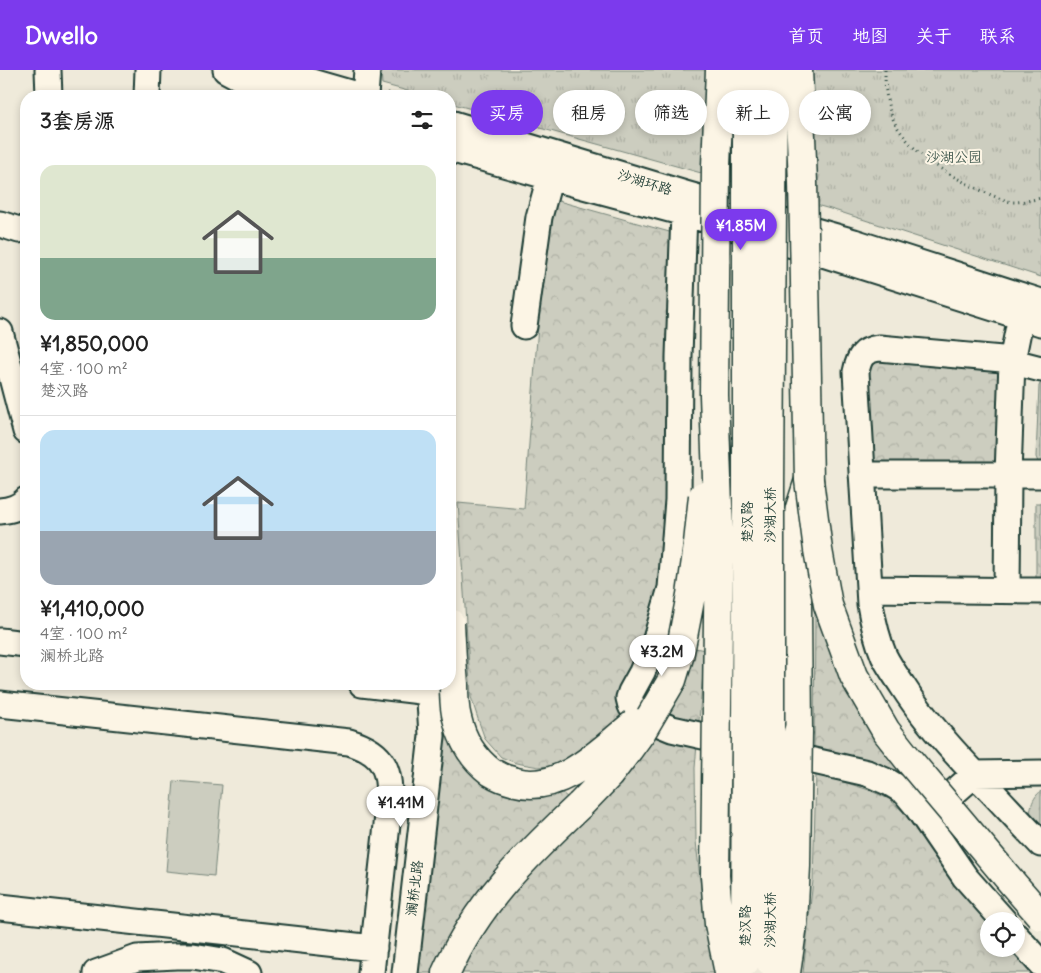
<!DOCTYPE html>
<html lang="zh">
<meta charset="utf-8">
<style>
:root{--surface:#fff;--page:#f6f6f6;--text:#222;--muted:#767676;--line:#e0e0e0;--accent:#7c3aed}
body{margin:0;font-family:Delius,"LXGW WenKai TC",sans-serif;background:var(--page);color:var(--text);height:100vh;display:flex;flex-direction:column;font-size:19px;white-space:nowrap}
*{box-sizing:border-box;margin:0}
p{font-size:16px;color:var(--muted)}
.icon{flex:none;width:28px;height:28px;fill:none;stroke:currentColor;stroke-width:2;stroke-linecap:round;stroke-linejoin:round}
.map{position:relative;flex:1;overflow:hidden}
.details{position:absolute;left:20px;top:20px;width:436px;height:600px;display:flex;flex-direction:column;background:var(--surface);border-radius:20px;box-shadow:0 2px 8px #0003}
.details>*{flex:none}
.guide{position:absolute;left:471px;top:20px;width:475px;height:45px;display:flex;gap:10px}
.buttons{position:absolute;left:980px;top:842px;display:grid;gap:10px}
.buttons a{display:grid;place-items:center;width:45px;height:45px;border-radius:50%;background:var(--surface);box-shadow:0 2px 8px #0003;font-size:25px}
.price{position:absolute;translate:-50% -42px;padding:0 11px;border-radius:18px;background:#fff;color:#222;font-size:16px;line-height:32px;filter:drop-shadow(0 1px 2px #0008)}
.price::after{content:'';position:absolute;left:50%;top:30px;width:15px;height:11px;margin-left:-8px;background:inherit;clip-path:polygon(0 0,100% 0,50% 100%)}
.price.selected{background:var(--accent);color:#fff}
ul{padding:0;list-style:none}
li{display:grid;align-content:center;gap:10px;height:265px;padding:0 20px}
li+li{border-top:1px solid var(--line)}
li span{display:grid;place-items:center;height:155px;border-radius:15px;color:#555}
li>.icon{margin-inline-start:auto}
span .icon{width:90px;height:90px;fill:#fffc;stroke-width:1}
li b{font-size:21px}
h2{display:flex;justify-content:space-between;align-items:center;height:60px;padding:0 20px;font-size:21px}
.pill{padding:0 18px;border-radius:22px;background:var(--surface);box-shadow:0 2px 8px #0003;font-size:18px;line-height:45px}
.pill.selected{background:var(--accent);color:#fff}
header{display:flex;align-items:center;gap:30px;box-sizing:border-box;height:70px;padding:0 25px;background:var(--accent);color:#fff}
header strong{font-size:24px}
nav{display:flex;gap:28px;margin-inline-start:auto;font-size:18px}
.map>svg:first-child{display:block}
</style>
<header>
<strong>Dwello</strong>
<nav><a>首页</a><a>地图</a><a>关于</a><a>联系</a></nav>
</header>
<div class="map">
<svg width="1041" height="903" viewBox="0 0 1041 903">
<defs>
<pattern id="grass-tufts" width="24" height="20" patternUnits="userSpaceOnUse" patternTransform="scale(1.25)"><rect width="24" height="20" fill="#cccdbf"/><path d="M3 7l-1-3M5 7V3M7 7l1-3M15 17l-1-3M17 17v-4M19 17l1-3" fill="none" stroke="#afb1a5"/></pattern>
<pattern id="forest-crowns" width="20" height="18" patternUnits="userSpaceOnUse" patternTransform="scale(1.25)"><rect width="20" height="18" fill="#cccdbf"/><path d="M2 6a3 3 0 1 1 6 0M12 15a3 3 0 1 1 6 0" fill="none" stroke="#afb1a5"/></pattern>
</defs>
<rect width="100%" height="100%" fill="#efeada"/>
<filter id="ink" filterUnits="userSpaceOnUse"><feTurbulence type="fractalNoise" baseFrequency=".02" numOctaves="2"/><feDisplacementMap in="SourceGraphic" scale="10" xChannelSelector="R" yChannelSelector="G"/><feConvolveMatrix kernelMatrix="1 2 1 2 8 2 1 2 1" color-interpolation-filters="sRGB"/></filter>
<g filter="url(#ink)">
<!-- grass -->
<path fill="url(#grass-tufts)" stroke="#76857a" d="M381,0H1041V207L834,140L450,33V26H426L382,14Z
M1036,433H1041V510H1036Z"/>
<!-- forest -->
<path fill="url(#forest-crowns)" stroke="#76857a" d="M555,130L673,163L665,490L652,547L624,644L595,675L560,695L539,697L516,693L501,687L485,669L479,652L471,627L458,433L524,439L544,177Z
M874,290L999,298L997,392L994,394L876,396L869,392L868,294Z
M1041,312V394L1038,392L1036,387L1039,316Z
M815,537L904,702L814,677Z
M695,578L705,580L695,698L696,771L704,847L715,903H461L470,885L500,837L667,646L683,610Z
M437,635L453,671L540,726L561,722L568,728L499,803L441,885L432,903H411Z
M816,703L869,720L889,729L907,745L989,851V879H1012L1032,903H803L813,810Z
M1041,721V761C1038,758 1035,755 1033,751C1027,741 1033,727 1041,721Z"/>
<!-- pitch -->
<path fill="#cccdbf" stroke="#76857a" d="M174,711L222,715L214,806L166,801Z"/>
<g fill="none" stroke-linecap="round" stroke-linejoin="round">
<defs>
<path id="minor" d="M48,0L49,26
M226,0L254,15
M257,0L254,15L288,26
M270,0L360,26
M147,26L148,0
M365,26L367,0
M450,53L685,124L854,172L1041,232
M450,79L550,107L684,143L823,184L1041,253
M684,143L679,286L678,430L671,518L656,569L642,602L631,622L629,628L631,636L644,646L655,652L672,659L867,703L890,713L905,722L915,734L965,807L1004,851
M0,154L19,160L26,159
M524,256L539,147L550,107
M0,262L26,361
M1041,299L1002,289L879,278C863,280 859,287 856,302L870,534C873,552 877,569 884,586C889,596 896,606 902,615C923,648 948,676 975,704C997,727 1019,751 1041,774
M862,405H1041
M0,441C10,440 19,438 26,430
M869,519L1041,521
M1007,520L1008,405L1012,291L1021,246
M0,571L26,574
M362,614L429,622
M0,634L349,672C386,683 390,701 389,736L371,903
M929,744L975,704L1041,703
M0,837L374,878
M1016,866L1041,894
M96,903L137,888L176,886H193L223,891L249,903
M405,903L432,666L429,614"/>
<path id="major" d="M798,662L797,537L799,441L809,410
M446,903C477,833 525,787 580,735"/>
</defs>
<!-- minor casing -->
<use href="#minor" stroke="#1f3d34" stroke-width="29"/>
<!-- major casing -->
<use href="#major" stroke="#1f3d34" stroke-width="31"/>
<!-- path -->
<path stroke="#1f3d34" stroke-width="3" stroke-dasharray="1 4" stroke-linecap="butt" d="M885,0C885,18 886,36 895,53C901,65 917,82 928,90C949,105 972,117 996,127C1002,129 1008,132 1014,132C1023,132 1032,130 1041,128
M388,23L400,26"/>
<!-- minor -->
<use href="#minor" stroke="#fcf5e5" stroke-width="25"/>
<!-- major -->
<use href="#major" stroke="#fcf5e5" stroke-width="28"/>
<defs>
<path id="major-bridge" d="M720,0L716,96L714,325L719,463L715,806L719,854L729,903
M798,0L803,112L809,410L818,480L828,535L854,606L886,661L908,689L1014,815L1041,846
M450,553C451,573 452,594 454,614C454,625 454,638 457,648C462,670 474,689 491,702C499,707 507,710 516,712C561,724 603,679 635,653
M580,735L609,705L629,679L642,661L672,610L679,587L691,525L697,483L703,426
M770,891V417L773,0
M745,892L747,416V0
M786,903L793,854L796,796L798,662"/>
</defs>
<!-- major-bridge casing -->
<use href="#major-bridge" stroke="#1f3d34" stroke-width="31" stroke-linecap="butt"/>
<!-- major-bridge -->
<use href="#major-bridge" stroke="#fcf5e5" stroke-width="28"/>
</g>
</g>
<g text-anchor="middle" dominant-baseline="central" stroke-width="4" stroke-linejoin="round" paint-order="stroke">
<!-- park labels -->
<g font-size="14" fill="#425a50" stroke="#fcf5e5">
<text x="954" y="87">沙湖公园</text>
</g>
<!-- street labels -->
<g font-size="14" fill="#1f3d34" stroke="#fcf5e5">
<text transform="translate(645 112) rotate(17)">沙湖环路</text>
<text transform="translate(770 445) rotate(-90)">沙湖大桥</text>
<text transform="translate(747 452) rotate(-90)">楚汉路</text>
<text transform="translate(414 818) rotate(-83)">澜桥北路</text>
<text transform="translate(770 850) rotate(-90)">沙湖大桥</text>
<text transform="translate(745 856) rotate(-90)">楚汉路</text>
</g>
</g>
</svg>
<div class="buttons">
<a><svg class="icon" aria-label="locate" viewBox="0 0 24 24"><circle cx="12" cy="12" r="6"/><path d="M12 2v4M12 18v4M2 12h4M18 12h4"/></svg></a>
</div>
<b class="price selected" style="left:741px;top:181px">¥1.85M</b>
<b class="price" style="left:662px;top:607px">¥3.2M</b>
<b class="price" style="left:401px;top:758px">¥1.41M</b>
<div class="guide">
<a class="pill selected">买房</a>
<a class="pill">租房</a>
<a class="pill">筛选</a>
<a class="pill">新上</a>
<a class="pill">公寓</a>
</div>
<section class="details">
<h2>3套房源<svg class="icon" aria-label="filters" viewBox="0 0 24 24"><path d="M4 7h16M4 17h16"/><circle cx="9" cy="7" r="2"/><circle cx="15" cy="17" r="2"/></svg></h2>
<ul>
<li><span style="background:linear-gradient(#dfe7d0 60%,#7fa58c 0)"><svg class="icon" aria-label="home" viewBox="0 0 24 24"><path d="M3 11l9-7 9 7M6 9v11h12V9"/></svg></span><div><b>¥1,850,000</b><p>4室 · 100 m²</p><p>楚汉路</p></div></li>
<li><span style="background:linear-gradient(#bfe0f5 65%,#9aa5b1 0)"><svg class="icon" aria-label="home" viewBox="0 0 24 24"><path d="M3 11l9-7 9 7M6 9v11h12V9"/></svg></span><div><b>¥1,410,000</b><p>4室 · 100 m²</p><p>澜桥北路</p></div></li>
</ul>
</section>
</div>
